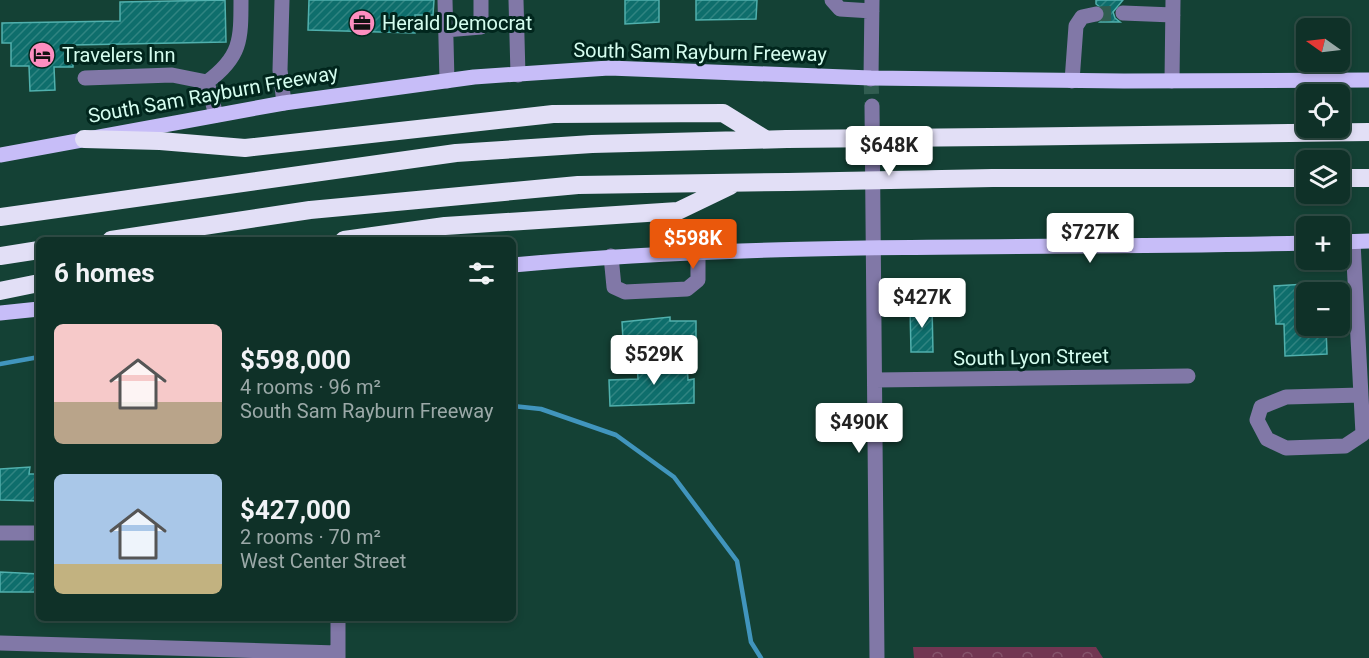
<!DOCTYPE html>
<meta charset="utf-8">
<style>
:root{--surface:#0f3128;--page:#183930;--text:#f1f3f6;--muted:#9ba9a8;--line:#2f4c45;--accent:#ea580c}
body{margin:0;font-family:Roboto,sans-serif;background:var(--page);color:var(--text);height:100vh;display:flex;flex-direction:column;font-size:22px;white-space:nowrap}
*{box-sizing:border-box;margin:0}
p{font-size:20px;color:var(--muted)}
.icon{flex:none;width:33px;height:33px;fill:none;stroke:currentColor;stroke-width:2;stroke-linecap:round;stroke-linejoin:round}
.map{position:relative;flex:1;overflow:hidden}
.sheet{position:absolute;left:36px;top:237px;width:480px;height:384px;display:flex;flex-direction:column;background:var(--surface);border-radius:9px;box-shadow:0 3px 9px #0003,0 0 0 2px var(--line)}
.sheet>*{flex:none}
.needle{width:39px;rotate:284deg}
.buttons{position:absolute;left:1296px;top:18px;display:grid;gap:12px}
.buttons a{display:grid;place-items:center;width:54px;height:54px;border-radius:9px;background:var(--surface);box-shadow:0 3px 9px #0003,0 0 0 2px var(--line);font-size:30px}
.price{position:absolute;translate:-50% -51px;padding:0 14px;border-radius:6px;background:#fff;color:#222;font-size:20px;line-height:39px;filter:drop-shadow(0 2px 3px #0008)}
.price::after{content:'';position:absolute;left:50%;top:36px;width:18px;height:14px;margin-left:-9px;background:inherit;clip-path:polygon(0 0,100% 0,50% 100%)}
.price.active{background:var(--accent);color:#fff}
ul{padding:0;list-style:none}
li{display:flex;align-items:center;gap:18px;height:150px;padding:0 18px}
li span{display:grid;place-items:center;flex:none;width:168px;height:120px;border-radius:9px;color:#555}
li>.icon{margin-inline-start:auto}
span .icon{width:72px;height:72px;fill:#fffc;stroke-width:1}
li b{font-size:26px}
h2{display:flex;justify-content:space-between;align-items:center;height:72px;padding:0 18px;font-size:26px}
.map>svg:first-child{display:block}
</style>
<div class="map">
<svg width="1369" height="658" viewBox="0 0 1369 658">
<defs>
<pattern id="forest-crowns" width="20" height="18" patternUnits="userSpaceOnUse" patternTransform="scale(1.5)"><rect width="20" height="18" fill="#723652"/><path d="M2 6a3 3 0 1 1 6 0M12 15a3 3 0 1 1 6 0" fill="none" stroke="#85546b"/></pattern>
<pattern id="building-hatch" width="6" height="6" patternUnits="userSpaceOnUse" patternTransform="scale(1.5)"><rect width="6" height="6" fill="#0e6e6c"/><path d="M-1 1l2-2M0 6l6-6M5 7l2-2" fill="none" stroke="#308481"/></pattern>
</defs>
<rect width="100%" height="100%" fill="#144135"/>
<!-- forest -->
<path fill="url(#forest-crowns)" d="M913,647H1096L1103,658H914Z"/>
<g fill="none" stroke-linecap="round" stroke-linejoin="round">
<!-- stream -->
<path stroke="#4195bd" stroke-width="4.5" d="M0,364L39,357
M513,406L541,409L616,435L674,477L737,561L751,642L761,658"/>
</g>
<!-- building -->
<path fill="url(#building-hatch)" stroke="#50b0ad" stroke-width="1.5" d="M225,0L226,42L73,45V67H54L55,90L30,91L29,66H11V43H2V23L120,21V2Z
M309,0H434L433,15H415V33L308,30Z
M625,0H659V22L625,24Z
M696,0H757L756,19L696,20Z
M1096,0H1123L1113,12L1115,18L1120,22H1100L1105,18V11L1096,4Z
M1306,284V326H1326L1327,354L1285,356L1284,324H1276L1274,286Z
M932,306L933,352H911L910,307Z
M670,317V321H696V339L623,340L622,322Z
M687,363L688,380L694,379V403L610,406L609,380L638,379L637,364Z
M30,467L29,474H39V501L0,500V469Z
M0,572L39,574V592H0Z"/>
<g fill="none" stroke-linecap="round" stroke-linejoin="round">
<!-- minor-tunnel -->
<path stroke="#315d51" stroke-width="15" stroke-dasharray="15 8" stroke-linecap="butt" d="M1096,14L1123,13
M871,79L872,106"/>
<!-- minor -->
<path stroke="#8178a7" stroke-width="15" d="M282,0L280,70L284,103
M445,0L447,81
M516,0L518,75
M832,0L840,9L872,11
M1123,13L1173,15
M445,30L481,27V0
M85,78L172,75L207,82L216,115
M871,79L872,0
M1072,81L1076,26L1082,17L1096,14
M1172,81L1173,0
M207,82C241,57 241,40 241,0
M872,106L877,658
M1353,242L1363,434L1345,446L1286,448L1267,439L1257,420L1261,407L1286,397L1361,395
M611,256L614,287L625,292L687,289L698,280V253
M875,380L1188,376
M0,533H39
M0,643L337,653
M338,658V618"/>
<!-- major -->
<path stroke="#c7bdf8" stroke-width="15" d="M0,155L284,103L474,77L609,68L871,78L1124,81L1369,80
M1340,242L1369,241
M513,265C777,240 1042,250 1306,243
M0,313L39,309"/>
<!-- highway -->
<path stroke="#e2dff6" stroke-width="18" d="M990,137L1369,132
M84,139L160,141L245,148L553,114L723,113L765,139
M993,178H1306
M1340,178H1369
M0,217L456,153L592,144L787,139
M111,240L310,210L578,185L788,182
M344,240L445,226L678,211L730,186
M0,256L39,250
M0,291L39,283"/>
<!-- highway-bridge -->
<path stroke="#e2dff6" stroke-width="18" d="M787,139L990,137
M788,182L993,178"/>
</g>
<!-- icons -->
<defs>
<symbol id="office-disc" viewBox="-11 -11 22 22"><circle r="9.5" fill="#fd8ec0" stroke="#01261d"/><path d="M-6-3h4V-5.5h4V-3h4V5H-6ZM-1-4.5V-3h2v-1.5ZM-6 0V1H6V0Z" fill="#111"/></symbol>
<symbol id="hotel-disc" viewBox="-11 -11 22 22"><circle r="9.5" fill="#fd8ec0" stroke="#01261d"/><path d="M-6-4.5h1.5V1H6V5H4.5V3h-9V5H-6ZM-4 0a1.8 1.8 0 1 1 3.6 0ZM.5 0V-2.5h3Q6-2.5 6 0Z" fill="#111"/></symbol>
</defs>
<g fill-rule="evenodd">
<use href="#office-disc" x="347" y="8" width="30" height="30"/>
<use href="#hotel-disc" x="27" y="40" width="30" height="30"/>
</g>
<g text-anchor="middle" dominant-baseline="central" stroke-width="6" stroke-linejoin="round" paint-order="stroke">
<!-- poi labels -->
<g font-size="20" fill="#d5fdef" stroke="#01261d" text-anchor="start">
<text x="382" y="23">Herald Democrat</text>
<text x="62" y="55">Travelers Inn</text>
</g>
<!-- street labels -->
<g font-size="20" fill="#d5fdef" stroke="#01261d">
<text transform="translate(700 52) rotate(1)">South Sam Rayburn Freeway</text>
<text transform="translate(213 94) rotate(-10)">South Sam Rayburn Freeway</text>
<text transform="translate(1031 357) rotate(-1)">South Lyon Street</text>
</g>
</g>
</svg>
<div class="buttons">
<a><svg class="needle" viewBox="-14 -14 28 28"><path d="M0-13l5 13h-10z" fill="#e53935"/><path d="M0 13l5-13h-10z" fill="#9ba9a8"/></svg></a>
<a><svg class="icon" aria-label="locate" viewBox="0 0 24 24"><circle cx="12" cy="12" r="6"/><path d="M12 2v4M12 18v4M2 12h4M18 12h4"/></svg></a>
<a><svg class="icon" aria-label="layers" viewBox="0 0 24 24"><path d="M12 4l9 5-9 5-9-5zM3 14l9 5 9-5"/></svg></a>
<a>+</a>
<a>−</a>
</div>
<b class="price" style="left:889px;top:177px">$648K</b>
<b class="price" style="left:1090px;top:264px">$727K</b>
<b class="price active" style="left:693px;top:270px">$598K</b>
<b class="price" style="left:922px;top:329px">$427K</b>
<b class="price" style="left:654px;top:386px">$529K</b>
<b class="price" style="left:859px;top:454px">$490K</b>
<section class="sheet">
<h2>6 homes<svg class="icon" aria-label="filters" viewBox="0 0 24 24"><path d="M4 7h16M4 17h16"/><circle cx="9" cy="7" r="2"/><circle cx="15" cy="17" r="2"/></svg></h2>
<ul>
<li><span style="background:linear-gradient(#f6c9c9 65%,#b9a48a 0)"><svg class="icon" aria-label="home" viewBox="0 0 24 24"><path d="M3 11l9-7 9 7M6 9v11h12V9"/></svg></span><div><b>$598,000</b><p>4 rooms · 96 m²</p><p>South Sam Rayburn Freeway</p></div></li>
<li><span style="background:linear-gradient(#a9c7e8 75%,#c2b280 0)"><svg class="icon" aria-label="home" viewBox="0 0 24 24"><path d="M3 11l9-7 9 7M6 9v11h12V9"/></svg></span><div><b>$427,000</b><p>2 rooms · 70 m²</p><p>West Center Street</p></div></li>
</ul>
</section>
</div>
